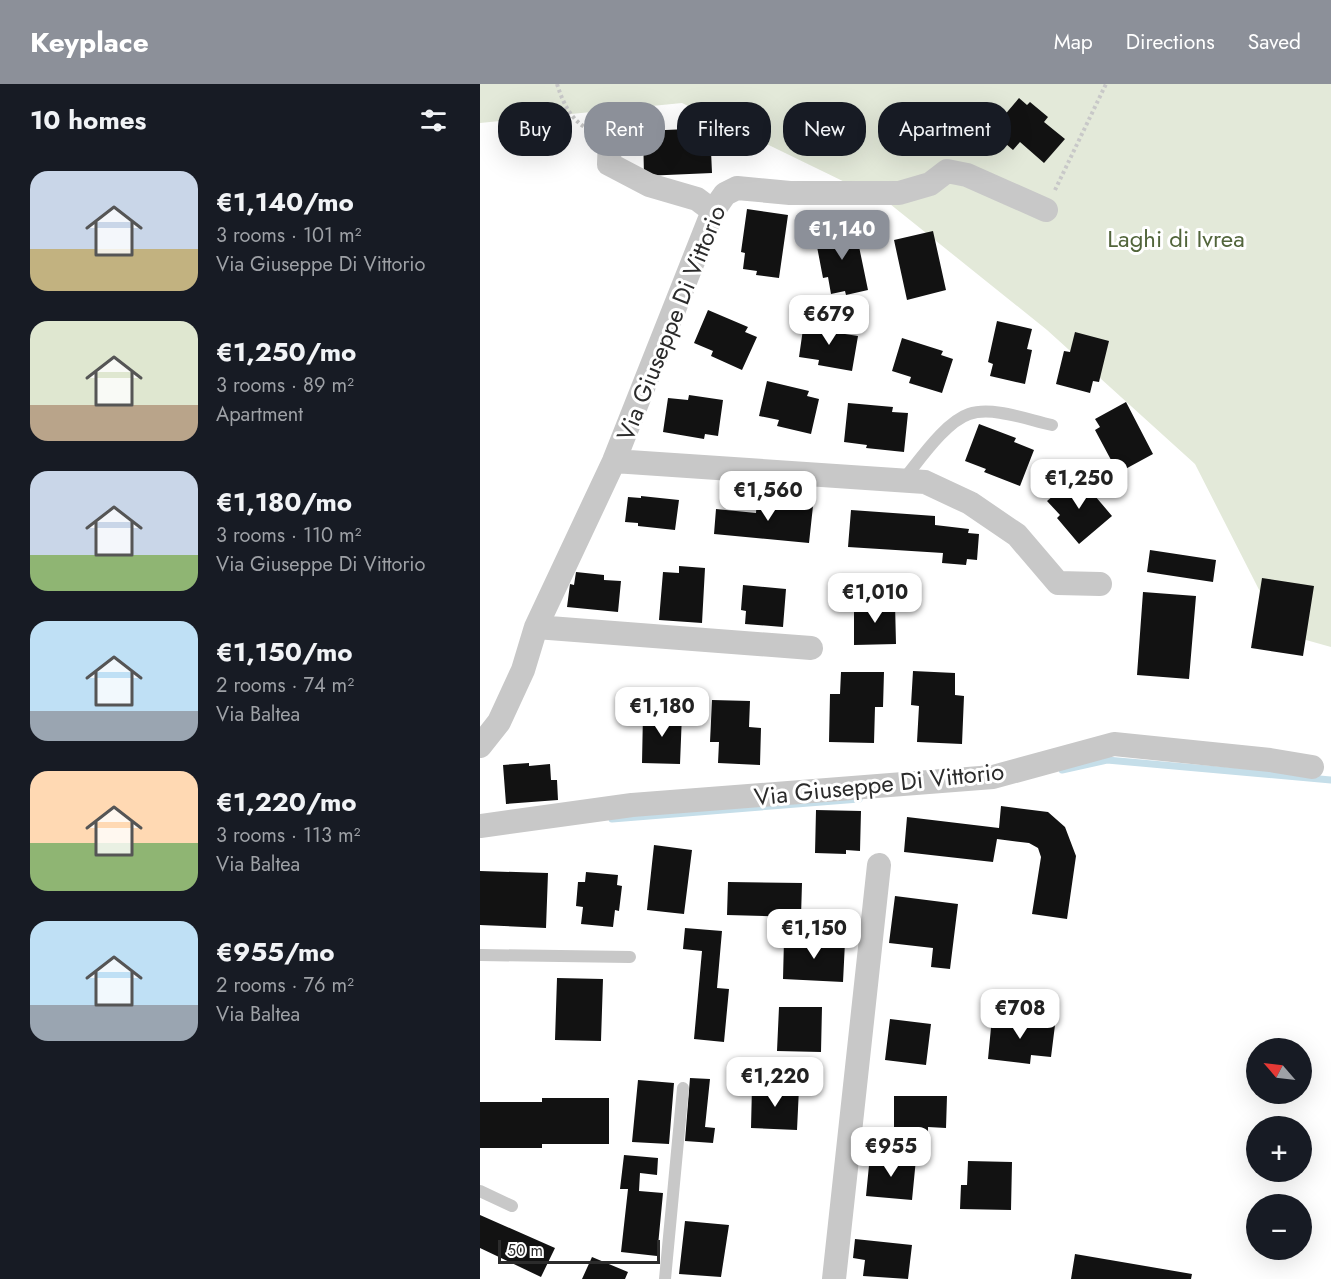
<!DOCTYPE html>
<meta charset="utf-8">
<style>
:root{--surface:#171b24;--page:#242831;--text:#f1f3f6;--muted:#9ea1a6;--accent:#8c9099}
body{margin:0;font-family:Jost,sans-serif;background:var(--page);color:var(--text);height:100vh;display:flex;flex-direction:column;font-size:22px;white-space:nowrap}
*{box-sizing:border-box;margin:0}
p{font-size:20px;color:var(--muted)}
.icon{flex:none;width:33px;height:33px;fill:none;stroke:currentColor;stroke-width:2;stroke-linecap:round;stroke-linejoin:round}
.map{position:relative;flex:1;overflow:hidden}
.panel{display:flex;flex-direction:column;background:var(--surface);width:480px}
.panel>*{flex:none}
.top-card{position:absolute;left:18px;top:18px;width:570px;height:54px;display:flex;gap:12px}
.needle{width:39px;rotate:298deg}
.fabs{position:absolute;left:766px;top:954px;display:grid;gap:12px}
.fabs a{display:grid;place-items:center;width:66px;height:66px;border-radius:50%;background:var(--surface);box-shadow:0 6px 24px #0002;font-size:30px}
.scale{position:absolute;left:18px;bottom:15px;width:162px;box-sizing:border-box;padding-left:6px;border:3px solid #2b2b2b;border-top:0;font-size:16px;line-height:21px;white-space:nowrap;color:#2b2b2b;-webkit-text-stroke:4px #fff;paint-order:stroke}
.price{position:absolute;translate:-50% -51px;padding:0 14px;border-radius:12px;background:#fff;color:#222;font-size:20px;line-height:39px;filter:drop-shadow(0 2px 3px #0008)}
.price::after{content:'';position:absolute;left:50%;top:36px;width:18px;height:14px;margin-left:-9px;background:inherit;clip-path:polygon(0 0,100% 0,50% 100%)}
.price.current{background:var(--accent);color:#fff}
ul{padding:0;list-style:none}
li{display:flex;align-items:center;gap:18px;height:150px;padding:0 30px}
li span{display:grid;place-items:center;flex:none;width:168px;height:120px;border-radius:18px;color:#555}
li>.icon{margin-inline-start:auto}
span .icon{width:72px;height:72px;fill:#fffc;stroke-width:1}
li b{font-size:26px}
h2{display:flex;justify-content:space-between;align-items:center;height:72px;padding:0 30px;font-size:26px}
.tag{padding:0 21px;border-radius:24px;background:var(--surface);box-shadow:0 6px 24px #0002;font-size:21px;line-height:54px}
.tag.current{background:var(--accent);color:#fff}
header{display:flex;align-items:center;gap:36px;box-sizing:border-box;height:84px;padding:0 30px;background:var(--accent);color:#fff}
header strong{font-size:28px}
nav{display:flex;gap:33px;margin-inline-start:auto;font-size:21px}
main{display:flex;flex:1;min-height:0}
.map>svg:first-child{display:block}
</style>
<header>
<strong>Keyplace</strong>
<nav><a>Map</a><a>Directions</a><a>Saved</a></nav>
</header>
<main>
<section class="panel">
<h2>10 homes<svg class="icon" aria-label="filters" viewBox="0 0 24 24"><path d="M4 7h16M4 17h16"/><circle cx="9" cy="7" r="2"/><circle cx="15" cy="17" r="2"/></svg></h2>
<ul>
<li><span style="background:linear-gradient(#c9d6e8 65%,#c2b280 0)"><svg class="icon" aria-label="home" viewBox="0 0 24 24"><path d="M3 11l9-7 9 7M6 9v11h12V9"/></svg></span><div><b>€1,140/mo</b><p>3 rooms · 101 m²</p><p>Via Giuseppe Di Vittorio</p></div></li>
<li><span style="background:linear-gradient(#dfe7d0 70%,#b9a48a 0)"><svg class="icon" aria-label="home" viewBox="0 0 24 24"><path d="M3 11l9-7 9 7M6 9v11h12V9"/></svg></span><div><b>€1,250/mo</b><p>3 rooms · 89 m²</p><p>Apartment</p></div></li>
<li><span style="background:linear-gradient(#c9d6e8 70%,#8fb573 0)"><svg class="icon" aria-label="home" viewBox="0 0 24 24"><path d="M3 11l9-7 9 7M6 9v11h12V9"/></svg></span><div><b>€1,180/mo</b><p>3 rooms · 110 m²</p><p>Via Giuseppe Di Vittorio</p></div></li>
<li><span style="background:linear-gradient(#bfe0f5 75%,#9aa5b1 0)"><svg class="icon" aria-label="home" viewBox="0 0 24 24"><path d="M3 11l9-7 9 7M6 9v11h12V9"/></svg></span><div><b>€1,150/mo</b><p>2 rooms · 74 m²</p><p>Via Baltea</p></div></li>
<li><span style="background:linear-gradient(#ffd9b3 60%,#8fb573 0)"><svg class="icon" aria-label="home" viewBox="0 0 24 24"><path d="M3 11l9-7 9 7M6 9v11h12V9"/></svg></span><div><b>€1,220/mo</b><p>3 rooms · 113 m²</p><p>Via Baltea</p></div></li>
<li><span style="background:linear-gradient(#bfe0f5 70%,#9aa5b1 0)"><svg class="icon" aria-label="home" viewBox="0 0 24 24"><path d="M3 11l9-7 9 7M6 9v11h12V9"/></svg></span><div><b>€955/mo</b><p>2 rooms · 76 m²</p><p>Via Baltea</p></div></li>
</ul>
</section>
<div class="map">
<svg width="851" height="1195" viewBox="0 0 851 1195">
<rect width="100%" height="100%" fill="#fff"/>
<!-- green -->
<path fill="#e3e9d9" d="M0,0H851V563L801,549L715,380L567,246L410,120L202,19L0,39Z"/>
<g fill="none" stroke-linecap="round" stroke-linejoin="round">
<!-- stream -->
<path stroke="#c5dee9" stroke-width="7" d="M582,686L627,676L851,696
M132,735L379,715"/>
</g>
<!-- building -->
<path fill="#121212" d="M539,14L547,21L550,18L568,33L564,38L585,55L564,79L540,58L533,66L511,47Z
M437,18L480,24L474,63L460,61L459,68L410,61L415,26L435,29Z
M230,44L232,89L164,92L163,47Z
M267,125L308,131L299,194L276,191L277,187L263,185L265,169L261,168Z
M375,143L388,206L366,211L365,207L351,210L348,193L343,194L335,152Z
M453,147L466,206L427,216L414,156Z
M228,226L268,243L265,248L277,253L262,286L231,272L233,267L214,259Z
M517,237L552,245L547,265L552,266L545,300L510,292L513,280L508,278Z
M324,238L366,244L365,250L378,252L372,287L338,281L339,276L319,273Z
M595,248L629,257L619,298L613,297L610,309L576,300L584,267L590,268Z
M422,254L463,267L461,271L473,275L462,309L429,299L431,293L412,287Z
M287,297L329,307L327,312L339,315L331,350L297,342L299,336L279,332Z
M209,311L243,316L238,352L225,350L224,355L183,348L188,314L208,316Z
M646,318L673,370L638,389L615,346L620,343L615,335Z
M368,319L413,323L412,328L428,329L424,368L386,364L387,361L364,358Z
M499,340L536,354L534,358L554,366L540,402L504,388L506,385L485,377Z
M594,394L607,408L610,406L632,432L599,460L577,434L580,431L567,417Z
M161,412L199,416L195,446L158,442V439L145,438L148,413L161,414Z
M277,416L333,422L329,459L234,450L236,425L276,429Z
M371,426L455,432V441L489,445L488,449L499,450L497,476L487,475L486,481L462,479L463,469L368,463Z
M670,466L736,476L733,498L667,488Z
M199,482L225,484L222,539L179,536L183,488L199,489Z
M96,488L124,491V496L141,497L138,528L87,523L90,500L94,501Z
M782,494L834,502L823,572L771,564Z
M263,501L306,505L303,543L265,540L266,527L261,526Z
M663,508L716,512L709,595L657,591Z
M374,519H415L416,560L374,561Z
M433,587L475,589V611L484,612L482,660L437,658L439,622L431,621Z
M361,588H404L403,623H395L394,659L349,658L350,610H360Z
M232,616L270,617L269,643L281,644L280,681L238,679L239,658H230Z
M163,629L202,630L200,680L162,679Z
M49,679V682L70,680L71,696H77L78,716L26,720L23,681Z
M521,722L568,728L585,743L596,772L587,835L552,830L561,773L558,764L549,759L517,755L513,778L424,768L427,733L519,744Z
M336,726L381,727L380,767L366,766V770L335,769Z
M174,761L212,766L204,830L167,826Z
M0,787L68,789L66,844L0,841Z
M106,788L138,791L137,801L142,802L139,827L135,826L133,843L101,840L103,823L96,822L98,798H105Z
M248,798L322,799L321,833L247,831Z
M415,812L478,820L470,885L451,883L453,864L409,859Z
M205,844L242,847L237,904L249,905L244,958L214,955L222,867L203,865Z
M304,855L365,858L363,898L303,895Z
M77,894L123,895L121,957L75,956Z
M299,923H342L341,968L297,967Z
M512,933L575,941L571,973L551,971L550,980L508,975Z
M410,935L451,940L446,981L405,976Z
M210,994L230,995L225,1043L235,1044L233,1059L205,1057Z
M158,996L194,999L189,1060L152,1058Z
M272,1002L319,1004L317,1046L271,1044Z
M414,1012H467L466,1044L448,1043V1050L414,1049Z
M62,1014H129V1060H62V1064H0V1018H62Z
M144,1071L178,1074L177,1091L160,1089L159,1107L183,1109L177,1172L141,1168L148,1105H140Z
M390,1071L436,1075L432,1116L386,1112Z
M488,1077L532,1078L531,1126L480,1125L481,1101H487Z
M0,1131L75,1164L61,1193L0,1164Z
M205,1137L249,1141L241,1193L199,1190Z
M375,1155L432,1161L428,1195L383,1192L385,1176L373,1174Z
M595,1170L712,1190L711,1195H591Z
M112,1173L148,1188L145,1195H102Z"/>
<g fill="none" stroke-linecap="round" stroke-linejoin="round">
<!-- path -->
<path stroke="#c8c8c8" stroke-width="4" stroke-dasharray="3 3" stroke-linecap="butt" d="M77,0C83,19 91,37 110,46
M575,106L626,0"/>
<!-- lane -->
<path stroke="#c8c8c8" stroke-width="12" d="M423,396C439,377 465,338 489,330C513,322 548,336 572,341
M0,871L150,873
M0,1107L32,1122
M185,1195L203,1004"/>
<!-- street -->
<path stroke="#c8c8c8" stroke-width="24" d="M130,54L129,80L169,101L217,115L233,127
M134,377L445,398L490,419L537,451L578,499L620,500
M56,543L331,564
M0,662L19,638L43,586L56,543L134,377L233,127L245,110L257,104L310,109H419L450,100L467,87L487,91L566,126
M0,742L152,721L513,693L634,660L790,676L832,683
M354,1195L399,781"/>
</g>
<g text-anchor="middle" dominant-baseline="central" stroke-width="6" stroke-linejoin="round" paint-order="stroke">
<!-- park labels -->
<g font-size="24" fill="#52653b" stroke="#fff">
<text x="696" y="154">Laghi di Ivrea</text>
</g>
<!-- street labels -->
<g font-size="24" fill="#2b2b2b" stroke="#fff">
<text transform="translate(191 239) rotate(-68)">Via Giuseppe Di Vittorio</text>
<text transform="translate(399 700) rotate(-6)">Via Giuseppe Di Vittorio</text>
</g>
</g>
</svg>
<div class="fabs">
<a><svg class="needle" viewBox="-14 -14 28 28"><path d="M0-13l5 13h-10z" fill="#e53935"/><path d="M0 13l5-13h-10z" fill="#9ea1a6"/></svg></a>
<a>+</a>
<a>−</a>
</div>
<div class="scale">50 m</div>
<b class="price current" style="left:362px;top:177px">€1,140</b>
<b class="price" style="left:349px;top:262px">€679</b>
<b class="price" style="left:599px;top:426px">€1,250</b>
<b class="price" style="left:288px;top:438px">€1,560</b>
<b class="price" style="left:395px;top:540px">€1,010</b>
<b class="price" style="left:182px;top:654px">€1,180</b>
<b class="price" style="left:334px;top:876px">€1,150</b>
<b class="price" style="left:540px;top:956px">€708</b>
<b class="price" style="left:295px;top:1024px">€1,220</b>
<b class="price" style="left:411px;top:1094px">€955</b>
<div class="top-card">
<a class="tag">Buy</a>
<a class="tag current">Rent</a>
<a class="tag">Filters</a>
<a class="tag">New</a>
<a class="tag">Apartment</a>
</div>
</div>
</main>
